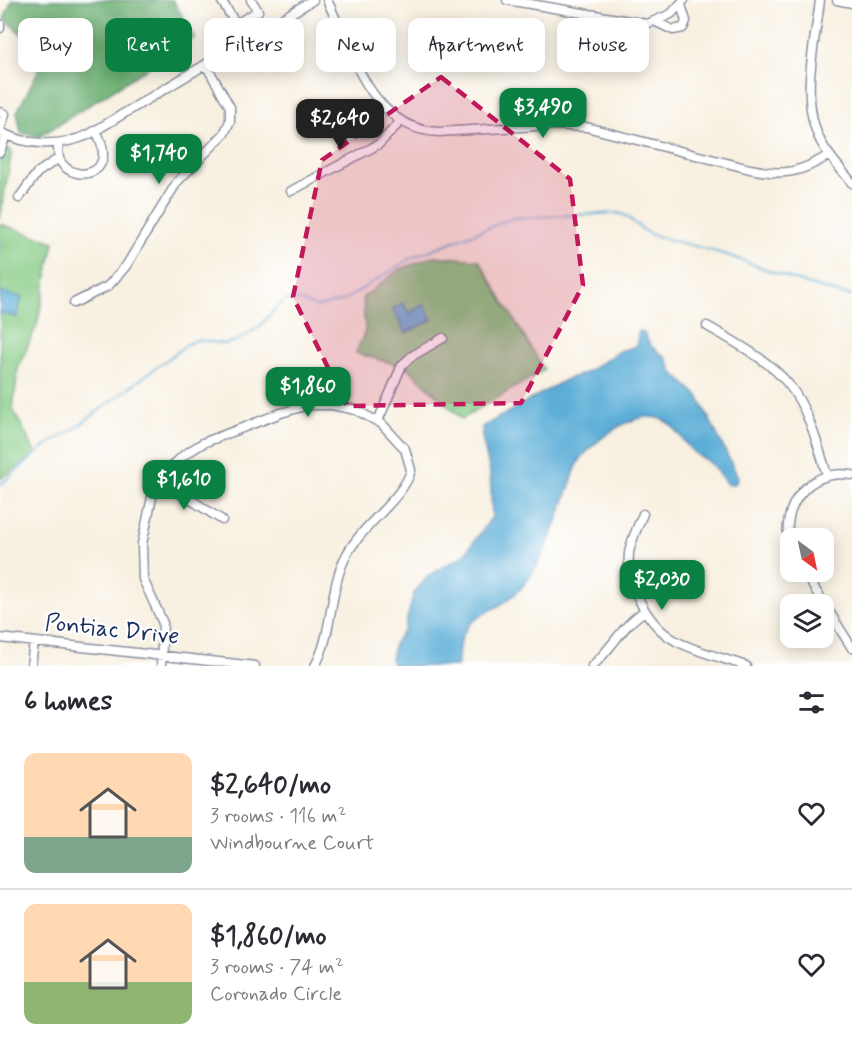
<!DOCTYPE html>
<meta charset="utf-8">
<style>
:root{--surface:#fff;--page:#f2f2f3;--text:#2b2b33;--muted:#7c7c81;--line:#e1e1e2;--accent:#0b8043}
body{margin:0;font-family:Mynerve,sans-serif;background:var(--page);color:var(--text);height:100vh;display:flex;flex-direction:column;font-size:22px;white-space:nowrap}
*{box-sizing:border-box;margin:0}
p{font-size:20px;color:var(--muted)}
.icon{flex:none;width:33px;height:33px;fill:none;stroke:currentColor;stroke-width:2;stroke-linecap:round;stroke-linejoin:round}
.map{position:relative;height:666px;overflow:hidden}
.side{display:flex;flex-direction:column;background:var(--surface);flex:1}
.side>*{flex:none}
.banner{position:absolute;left:18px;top:18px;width:816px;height:54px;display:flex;gap:12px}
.needle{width:39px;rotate:147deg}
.buttons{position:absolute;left:780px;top:528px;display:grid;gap:12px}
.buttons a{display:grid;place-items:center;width:54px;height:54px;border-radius:12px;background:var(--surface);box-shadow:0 3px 15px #0003;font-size:30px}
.price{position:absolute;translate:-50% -51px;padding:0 14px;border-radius:12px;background:var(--accent);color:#fff;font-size:20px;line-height:39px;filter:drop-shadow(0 2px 3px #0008)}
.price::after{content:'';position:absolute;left:50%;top:36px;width:18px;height:14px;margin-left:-9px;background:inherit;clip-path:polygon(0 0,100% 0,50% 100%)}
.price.on{background:#222;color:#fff}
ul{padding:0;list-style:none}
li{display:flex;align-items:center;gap:18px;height:150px;padding:0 24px}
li+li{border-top:2px solid var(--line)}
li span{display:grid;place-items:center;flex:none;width:168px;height:120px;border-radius:12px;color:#555}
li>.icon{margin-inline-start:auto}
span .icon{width:72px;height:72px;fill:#fffc;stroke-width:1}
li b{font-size:26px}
h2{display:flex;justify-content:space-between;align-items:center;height:72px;padding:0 24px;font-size:26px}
.chip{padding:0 21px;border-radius:12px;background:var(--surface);box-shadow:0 3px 15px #0003;font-size:21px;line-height:54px}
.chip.on{background:var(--accent);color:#fff}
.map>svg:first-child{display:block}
</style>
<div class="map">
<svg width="852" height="666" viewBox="0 0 852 666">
<rect width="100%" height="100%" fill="#fff"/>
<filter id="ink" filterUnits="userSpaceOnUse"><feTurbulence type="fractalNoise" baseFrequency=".0167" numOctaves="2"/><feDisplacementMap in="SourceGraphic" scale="12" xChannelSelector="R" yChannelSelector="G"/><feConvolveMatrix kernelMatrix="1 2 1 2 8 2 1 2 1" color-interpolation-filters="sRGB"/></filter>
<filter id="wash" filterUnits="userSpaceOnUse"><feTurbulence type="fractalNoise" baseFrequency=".008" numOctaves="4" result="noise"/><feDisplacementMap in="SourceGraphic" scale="24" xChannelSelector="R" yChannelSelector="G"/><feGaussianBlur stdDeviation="1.35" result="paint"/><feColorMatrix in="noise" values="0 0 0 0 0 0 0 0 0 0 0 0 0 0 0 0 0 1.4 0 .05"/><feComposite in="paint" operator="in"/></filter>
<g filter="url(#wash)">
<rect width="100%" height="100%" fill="#f8f0e0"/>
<!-- green -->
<path fill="#87cc86" stroke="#517e72" stroke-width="1.5" d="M0,144L12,151L0,219Z
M0,224L54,242L37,325L18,368L13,409L36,454L0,479Z
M434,256L479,260L544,370L462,419L408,368L356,353L365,331L363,297L399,270Z"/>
<!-- forest -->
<path fill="#6db073" stroke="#447068" stroke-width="1.5" d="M12,0H173L195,38L39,137L21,133L17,112L38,71L32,43L4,19Z"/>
<!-- water -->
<path fill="#5caed7" stroke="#3c6e9a" stroke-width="1.5" d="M0,292L22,297L17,317L0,313Z
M403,303L409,313L424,304L432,320L406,333L392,309Z
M639,331L643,332L651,346L667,359L673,373L698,396L738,477L735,484L728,485C722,479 719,473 714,467C709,460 698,457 692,451C685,443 679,434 672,426C645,399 593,440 578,463C563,501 549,555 523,586C493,621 456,608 458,666H393L391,659L394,644L404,630L414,593L429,575L464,555L492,517L490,472L482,437V427L565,380L585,373L620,351L636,346Z"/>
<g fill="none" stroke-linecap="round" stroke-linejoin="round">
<!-- stream -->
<path stroke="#5caed7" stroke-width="2" d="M0,485L48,444L73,430L189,343L198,340L225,344L236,341L258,328L278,306L287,300L294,299L317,307L343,301L413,257L513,218L619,213C633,217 639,231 653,235C675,242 697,246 720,253C764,267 806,287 852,296"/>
</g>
</g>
<g filter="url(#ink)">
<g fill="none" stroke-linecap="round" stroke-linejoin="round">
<defs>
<path id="minor" d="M221,0L236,24L258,11L251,0
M327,0C352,51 371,130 439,132L553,125L586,127L750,169C784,176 800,173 829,155
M507,0L647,24L671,14L684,0
M820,0C815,45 799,100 821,142C829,157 842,170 852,183
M837,0L852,3
M656,22L673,30L683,28L686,21L681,5
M0,24V28
M0,112L5,114L0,130
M0,132C28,146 59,147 88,135L313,0
M58,143C58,147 58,154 59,158C68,184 122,179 96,131
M0,152L6,135
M291,191L379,144L400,122
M19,198L37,173L59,158
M74,303L108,286L126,266L177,182L224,134L230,121V107L206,65
M707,326C790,373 800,383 827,475
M378,421L402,365L412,356L443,338
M162,481L222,520
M643,514C638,526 631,540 629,553C626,585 648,626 676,641C697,652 723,658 746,666
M790,549C779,508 807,468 852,475
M804,572L852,648
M0,638L255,666
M31,666L34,642
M161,666L163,623L143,579L142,544L152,497L171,467L184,455L203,443L281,413L308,405H332L356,410L382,424L405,449L411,470C404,498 363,524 347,554C328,589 334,632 315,666
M592,666C612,649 622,625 645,611"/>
</defs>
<!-- minor casing -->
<use href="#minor" stroke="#8a909f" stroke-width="11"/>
<!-- minor -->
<use href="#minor" stroke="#fff" stroke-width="8"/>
</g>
</g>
<!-- marked area -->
<path fill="#c2185b" fill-opacity="0.2" stroke="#c2185b" stroke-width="4.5" stroke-dasharray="12 8" stroke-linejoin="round" d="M441,77L570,179L583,285L521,403L347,406L293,297L322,160Z"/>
<g text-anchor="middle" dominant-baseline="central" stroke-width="4.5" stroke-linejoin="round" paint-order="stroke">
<!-- street labels -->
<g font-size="24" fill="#1b2f5e" stroke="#fff">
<text transform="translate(112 630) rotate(6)">Pontiac Drive</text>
</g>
</g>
</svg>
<div class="buttons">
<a><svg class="needle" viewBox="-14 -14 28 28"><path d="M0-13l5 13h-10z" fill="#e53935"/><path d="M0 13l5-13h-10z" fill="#7c7c81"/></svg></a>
<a><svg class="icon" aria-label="layers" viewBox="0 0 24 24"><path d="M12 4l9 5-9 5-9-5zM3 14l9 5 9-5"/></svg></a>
</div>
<b class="price" style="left:543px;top:139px">$3,490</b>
<b class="price on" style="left:340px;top:150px">$2,640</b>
<b class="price" style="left:159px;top:185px">$1,740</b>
<b class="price" style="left:308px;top:418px">$1,860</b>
<b class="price" style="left:184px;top:511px">$1,610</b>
<b class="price" style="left:662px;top:611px">$2,030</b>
<div class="banner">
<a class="chip">Buy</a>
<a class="chip on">Rent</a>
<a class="chip">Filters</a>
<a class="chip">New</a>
<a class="chip">Apartment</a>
<a class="chip">House</a>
</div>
</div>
<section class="side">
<h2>6 homes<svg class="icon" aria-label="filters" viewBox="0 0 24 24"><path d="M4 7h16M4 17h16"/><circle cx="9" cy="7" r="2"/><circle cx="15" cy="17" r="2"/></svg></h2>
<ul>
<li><span style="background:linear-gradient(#ffd9b3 70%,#7fa58c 0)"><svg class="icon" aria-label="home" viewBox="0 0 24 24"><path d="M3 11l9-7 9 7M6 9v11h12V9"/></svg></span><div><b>$2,640/mo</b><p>3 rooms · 116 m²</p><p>Windbourne Court</p></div><svg class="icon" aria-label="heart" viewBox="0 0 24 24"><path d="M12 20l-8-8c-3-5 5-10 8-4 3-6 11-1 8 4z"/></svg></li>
<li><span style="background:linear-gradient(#ffd9b3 65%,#8fb573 0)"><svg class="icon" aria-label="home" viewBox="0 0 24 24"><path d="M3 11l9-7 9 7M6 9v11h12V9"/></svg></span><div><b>$1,860/mo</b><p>3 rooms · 74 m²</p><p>Coronado Circle</p></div><svg class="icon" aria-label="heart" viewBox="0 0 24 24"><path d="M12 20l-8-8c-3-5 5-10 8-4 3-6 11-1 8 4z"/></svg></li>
</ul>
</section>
